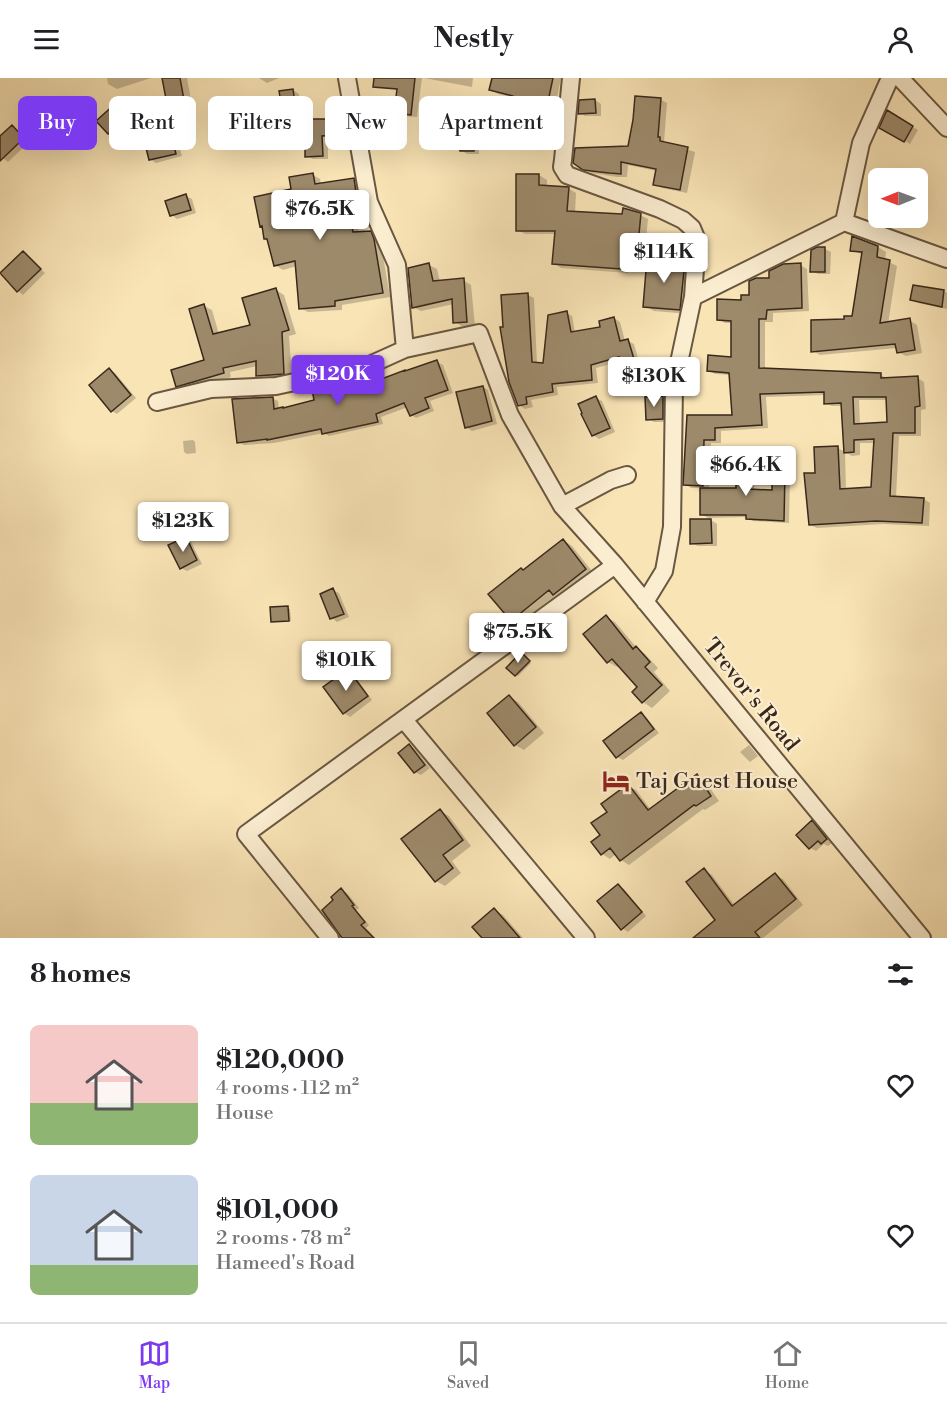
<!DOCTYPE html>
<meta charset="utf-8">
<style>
:root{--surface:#fff;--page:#f2f2f2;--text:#202124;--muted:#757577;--line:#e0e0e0;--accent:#7c3aed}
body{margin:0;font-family:"Libre Bodoni",serif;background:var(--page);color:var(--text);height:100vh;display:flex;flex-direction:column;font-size:22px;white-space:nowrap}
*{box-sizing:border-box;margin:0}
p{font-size:20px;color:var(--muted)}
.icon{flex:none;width:33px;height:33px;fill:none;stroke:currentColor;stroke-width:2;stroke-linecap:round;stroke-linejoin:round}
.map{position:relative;height:860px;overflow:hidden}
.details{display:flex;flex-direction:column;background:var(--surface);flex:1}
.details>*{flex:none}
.hud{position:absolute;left:18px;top:18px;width:600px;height:54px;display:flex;gap:12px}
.needle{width:39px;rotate:269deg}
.tools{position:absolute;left:868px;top:90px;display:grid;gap:12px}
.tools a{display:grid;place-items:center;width:60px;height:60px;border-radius:9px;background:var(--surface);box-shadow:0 6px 24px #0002;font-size:30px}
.price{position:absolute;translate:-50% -51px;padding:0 14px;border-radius:6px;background:#fff;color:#222;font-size:20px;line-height:39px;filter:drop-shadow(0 2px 3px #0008)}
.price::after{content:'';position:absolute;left:50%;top:36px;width:18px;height:14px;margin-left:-9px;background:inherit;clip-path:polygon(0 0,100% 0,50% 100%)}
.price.current{background:var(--accent);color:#fff}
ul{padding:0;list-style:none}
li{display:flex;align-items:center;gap:18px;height:150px;padding:0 30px}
li span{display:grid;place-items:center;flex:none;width:168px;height:120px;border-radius:9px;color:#555}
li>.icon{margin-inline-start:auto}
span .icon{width:72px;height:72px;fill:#fffc;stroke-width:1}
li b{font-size:26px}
h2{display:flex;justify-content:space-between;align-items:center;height:72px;padding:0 30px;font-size:26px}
.chip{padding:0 21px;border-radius:9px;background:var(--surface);box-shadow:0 6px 24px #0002;font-size:21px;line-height:54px}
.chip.current{background:var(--accent);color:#fff}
header{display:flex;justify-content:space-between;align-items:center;height:78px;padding:0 30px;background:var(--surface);font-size:27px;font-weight:700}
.tabs{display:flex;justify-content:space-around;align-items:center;height:84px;border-top:2px solid var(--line);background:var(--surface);font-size:16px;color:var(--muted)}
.tabs a{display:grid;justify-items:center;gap:3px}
.tabs .current{color:var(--accent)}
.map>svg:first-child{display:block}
</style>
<header><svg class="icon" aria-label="menu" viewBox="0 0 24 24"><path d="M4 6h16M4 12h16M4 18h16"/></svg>Nestly<svg class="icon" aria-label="person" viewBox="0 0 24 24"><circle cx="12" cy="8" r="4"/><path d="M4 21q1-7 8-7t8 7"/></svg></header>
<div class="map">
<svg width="947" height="860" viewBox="0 0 947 860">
<rect width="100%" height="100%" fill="#f9e4b6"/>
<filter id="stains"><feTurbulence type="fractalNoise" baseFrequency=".00333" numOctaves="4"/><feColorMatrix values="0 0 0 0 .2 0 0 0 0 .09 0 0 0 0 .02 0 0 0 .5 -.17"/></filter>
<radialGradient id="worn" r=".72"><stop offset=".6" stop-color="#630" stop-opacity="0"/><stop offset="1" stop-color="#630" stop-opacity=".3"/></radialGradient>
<!-- shadow -->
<path fill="#0003" fill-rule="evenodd" d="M107,0H151L117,11L108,6Z
M163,0H187L192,27L177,30L168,25Z
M259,0H279L267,5Z
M392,0H422L417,39L402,38L396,34L398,13L391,9Z
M424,0H473L472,9Z
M493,0H561L553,39L564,44L562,64H523L516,60L515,20L498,16L490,11Z
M293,12L299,16L302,43L332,42L338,45V60H328V81H313L307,78V70L254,72L248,69L283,32Z
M472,20L478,24L479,76H467L461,72Z
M660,21L667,25L664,64L695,74L687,115L662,110L655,106L657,93L628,87L627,99H617L592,95L584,90L629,69Z
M595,22L601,26V38H585L580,35Z
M147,23L153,27L163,67L173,64L179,68L182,78L156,85L150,81L139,36L115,58L109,55L117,26L122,29Z
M60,25L66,28L87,59L75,67L69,64Z
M888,34L918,52L910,66L881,49Z
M13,49L18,52L29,64L8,84L0,78V60Z
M313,97L320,101L321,106L354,102L361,106L365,133L355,134L359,155H370L378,159L381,166L390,219L342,227V232L308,234L300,230L297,188L283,192L275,187L269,162L265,160L292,113Z
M539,97L547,102V109L568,110L576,115L575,135L624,138L640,137L648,141L645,171L630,169L628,195L561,190L554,185L556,156H525L518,152Z
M186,118L192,121L196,135L177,141L172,137Z
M878,169L886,174L885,182L897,188L888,246L909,242L917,247L922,275L906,278L898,274L897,270L820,277L813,273L846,243L853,239L863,177L852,172Z
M817,171H825L831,174L830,196H818L812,193Z
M23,175L45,195L23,217L18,213Z
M685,185L694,190L689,236L654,233L645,228Z
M429,187L437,191L440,204L463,202L471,207L475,248L463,249L455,244L454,226L421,233L413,229Z
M800,187L807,191L809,233L773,235V244H765V292L881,297L888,301L918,300L924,304L926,331L921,332V358H899L896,420L924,421L930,425L929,448L883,446L817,450L810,447L816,396L838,370L845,374L846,412L873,411L875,365H860V377L852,378L845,374L842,328H832L825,325V317L766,319L768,350L721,353V365H711L709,411H738L748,375L754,378V413L773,414L784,395L790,399L789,445L753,443L747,439L708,440L702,436L701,410H691L685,406L688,338L733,339L731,297L715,296L708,292L732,281L733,245H725L718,241L771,201ZM859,322H888L889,345L860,347Z
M276,212L284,217L296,256L289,258L292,299L266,302L258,298L257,288L230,294L231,299L185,312L177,308L205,283L204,228L212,232L219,256L252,249Z
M944,213L947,215V231L918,225L912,222Z
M528,217L534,220L537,286H545L566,235L572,238L575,255L602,250L614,240L620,244L625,263H628L634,266L642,294L631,297L625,294L622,283L596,290L598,305L557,309L558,317L531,322L533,329L525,331L519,327L505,250Z
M437,284L443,287L453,315L430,323L434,333L416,340L411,337L408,329L381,339L383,346L329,358L324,355L274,365L244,367L238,364L272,320L278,323L279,331L316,324L353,304L359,307V311Z
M110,292L115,295L136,320L117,336L112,333Z
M483,309L488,312L497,346L472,353L466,349Z
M596,320L602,323L615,354L599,361L593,357Z
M663,320L669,323L668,344H654L648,341Z
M193,362L195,364L196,375L187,376L184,374L183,363Z
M711,442L717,446V468H698L692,465Z
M186,460L191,464L202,486L187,493L181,490Z
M563,462L572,468L595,497L563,522L557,518L521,548L512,542L524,493Z
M333,512L339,515L349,539L337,544L332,540Z
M287,530L290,531L291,543H272Z
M606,539L615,544L637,570L645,576L658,590L654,594L670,613L652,630L643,624L639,609L619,587L617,589L608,584Z
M524,578L531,585L518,598L516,597Z
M348,593L353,596L372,622L350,639L344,635Z
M509,619L518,624L544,655L524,672L515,667Z
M641,636L647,640L659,655L623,682L617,679Z
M749,667L758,678L750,684L740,674Z
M409,668L415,671L430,690L421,697L415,694L400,675Z
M697,698L705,703L719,723L705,732L703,731L629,787L621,782L616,776L610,781L602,776V757L609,734L628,708L636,712L651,732Z
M440,733L449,738L471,768L452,783L461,795L445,808L436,803Z
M812,744L818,748L832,765L828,768L824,766L816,773L810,770Z
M704,792L712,797L735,828L775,797L783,801L803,827L763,860H703L717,842Z
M618,808L624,811L646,838L628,854L622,850Z
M341,812L347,815L359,830L356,832L369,847L366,850L375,860H345L335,822Z
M494,832L503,837L523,860H483Z"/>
<!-- building -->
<path fill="#9d8a6b" stroke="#39281a" stroke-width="1.5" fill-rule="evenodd" d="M162,0H180L184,22L167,26Z
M374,0H415L411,37L394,35L397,11L373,9Z
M492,0H553L545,38H557L555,60L514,61L513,18L489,12Z
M293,11L297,41H333V57L322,58L323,78L305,79V67L246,70L245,36L282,31L279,13Z
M635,18L661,20L658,59H660V63L688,69L680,112L653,107L656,91L621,84V96L609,95L583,92L573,85L575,70L628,68L633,42Z
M459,19H473L474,73H460Z
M595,21L596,35L578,36L579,22Z
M147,22L158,66L173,63L176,76L149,82L136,30L108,56L96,43L117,24L120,28Z
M60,23L82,56L68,65L46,32Z
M887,32L913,48L904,64L879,50Z
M12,47L24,60L0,83V58Z
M313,95L315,106L354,100L358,129L348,130L353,154L371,153L374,161L383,215L335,223V228L299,231L295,183L274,188L267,161H264L262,148L260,149L254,119L291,111L289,99Z
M516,96H539V107L569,109L567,133L622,136L623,130L641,135L638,167L623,166L621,191L552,186L555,153H516Z
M186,116L191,132L170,138L165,123Z
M852,158L878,168L877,179L890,182L880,245L910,240L915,272L897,275L895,266L811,274V242L844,241V238H852L862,174L850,173Z
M817,169H825V194H810L811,172Z
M23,173L41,191L17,214L0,195Z
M647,180L685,183L680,232L643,229Z
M429,185L433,203L464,200L467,244L453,245L452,221L412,230L408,190Z
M801,185L802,230L767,232L766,241H759V290L881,295V300L918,298L920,328L915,329V355H893L890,418L924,420L922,445L876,443L809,447L804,395H815L814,369L838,368L840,411L871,409L874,361L854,362V374L844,375L841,325L824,326V314L760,316L762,347L715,350V362H704L703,408L683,407L687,337H732L729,295L707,293L708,277L731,279V243L717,242V221L741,222V217H749V203L756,200H769V193L783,186ZM853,319H886L887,344L854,346Z
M913,207L944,212L942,229L910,222Z
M276,210L289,252L282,254L284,296L256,298V283L223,290L224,295L176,309L171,292L204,282L189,231L204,226L213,256L250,247L242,220Z
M528,215L532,284L543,285L548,237L567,233L571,254L600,249L599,243L614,239L620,263L628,261L637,291L624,295L619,279L591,287L592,302L552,306L553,314L526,319L527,326L518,328L509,304L500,249H503L501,217Z
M437,282L448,312L425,320L429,330L410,338L404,325L376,336L378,344L322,356L321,351L267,362V361L237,365L232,321L273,319L274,331L283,329V330L314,322L312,311L353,302L355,311L405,292V293Z
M109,290L131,317L111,334L89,307Z
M483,308L492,343L465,350L456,314Z
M596,318L610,350L592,358L581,336L582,335L578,326Z
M663,318V341L646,342L645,319Z
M736,374H748V411L772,412V393L785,394L784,443L746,441V437H700V410H736Z
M690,441H711L712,465L690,466Z
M186,459L197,482L180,491L168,467Z
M563,461L586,491L553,517L549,512L511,543L488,516L521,490L523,492Z
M333,510L344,536L330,541L320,516Z
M288,528L289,543L271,544L270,529Z
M606,537L633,571L636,568L650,584L645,589L662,607L642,625L632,614L637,609L612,581L607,585L583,556Z
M521,574L530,583L515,598L506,590Z
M348,591L368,618L343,636L323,609Z
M509,617L536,649L514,668L487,635Z
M641,634L654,651L616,680L603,663Z
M409,666L425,687L414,695L398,675Z
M697,696L711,718L696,728L694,727L620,783L610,770L601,777L591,764L600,757L591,745L607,734L601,726L628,706L648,732Z
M440,731L463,762L443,777L453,790L435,804L401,761Z
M812,742L827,761L821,766L818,763L809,771L796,757Z
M704,790L732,828L775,795L796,821L755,854L760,860H693L715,842L686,804Z
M618,806L642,834L621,852L597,823Z
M341,810L354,827L352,828L365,844L361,847L374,860H342L322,832L333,822L331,819Z
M494,830L520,860H482L472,849Z"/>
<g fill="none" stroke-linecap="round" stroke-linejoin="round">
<defs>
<path id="minor" d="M347,0L369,124L397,187L405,271L479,255L510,337L562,428L615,487L922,860
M571,0L563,82L562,89L567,97L660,131L683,142L692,150L697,162L693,219L674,308L672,449L664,493L645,524
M900,0L947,50
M844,144L861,65L890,0
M693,219L844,144L947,181
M157,324L211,311L276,308L365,289L405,271
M562,428L611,402L627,397
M404,642L586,860
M330,860L246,756L615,487"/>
</defs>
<!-- minor casing -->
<use href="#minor" stroke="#695741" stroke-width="20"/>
<!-- minor -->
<use href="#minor" stroke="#fbedd0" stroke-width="16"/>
</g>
<!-- icons -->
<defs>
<symbol id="hotel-bare" viewBox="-9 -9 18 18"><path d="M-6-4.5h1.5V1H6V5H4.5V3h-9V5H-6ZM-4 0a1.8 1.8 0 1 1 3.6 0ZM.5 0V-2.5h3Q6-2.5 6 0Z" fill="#8f2418" stroke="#fbedd0" stroke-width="2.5" paint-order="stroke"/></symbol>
</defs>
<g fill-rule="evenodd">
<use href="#hotel-bare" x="597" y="684" width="38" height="38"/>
</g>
<g text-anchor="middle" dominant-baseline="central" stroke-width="4.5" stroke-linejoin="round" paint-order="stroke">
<!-- street labels -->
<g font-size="22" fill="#39281a" stroke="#fbedd0">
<text transform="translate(751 617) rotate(51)">Trevor's Road</text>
</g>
<!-- poi labels -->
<g font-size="22" fill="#39281a" stroke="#fbedd0" text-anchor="start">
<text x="636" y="703">Taj Guest House</text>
</g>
</g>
<rect width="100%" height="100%" filter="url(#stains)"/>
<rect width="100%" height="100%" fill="url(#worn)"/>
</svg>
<div class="tools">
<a><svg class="needle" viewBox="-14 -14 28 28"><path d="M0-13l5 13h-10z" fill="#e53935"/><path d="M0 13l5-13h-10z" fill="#757577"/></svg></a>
</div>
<b class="price" style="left:320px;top:163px">$76.5K</b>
<b class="price" style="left:664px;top:206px">$114K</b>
<b class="price current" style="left:338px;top:328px">$120K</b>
<b class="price" style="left:654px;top:330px">$130K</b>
<b class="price" style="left:746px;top:419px">$66.4K</b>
<b class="price" style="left:183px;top:475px">$123K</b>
<b class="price" style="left:518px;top:586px">$75.5K</b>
<b class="price" style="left:346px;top:614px">$101K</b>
<div class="hud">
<a class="chip current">Buy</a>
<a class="chip">Rent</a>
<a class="chip">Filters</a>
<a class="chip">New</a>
<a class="chip">Apartment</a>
</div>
</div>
<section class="details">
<h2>8 homes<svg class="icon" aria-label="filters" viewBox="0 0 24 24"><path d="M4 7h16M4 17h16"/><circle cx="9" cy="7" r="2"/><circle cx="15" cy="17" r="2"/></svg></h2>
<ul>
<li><span style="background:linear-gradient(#f6c9c9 65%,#8fb573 0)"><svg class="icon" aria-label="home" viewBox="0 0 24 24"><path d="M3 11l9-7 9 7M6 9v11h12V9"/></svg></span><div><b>$120,000</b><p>4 rooms · 112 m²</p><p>House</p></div><svg class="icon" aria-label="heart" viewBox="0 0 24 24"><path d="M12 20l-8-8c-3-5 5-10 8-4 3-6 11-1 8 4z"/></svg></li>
<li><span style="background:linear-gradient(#c9d6e8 75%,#8fb573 0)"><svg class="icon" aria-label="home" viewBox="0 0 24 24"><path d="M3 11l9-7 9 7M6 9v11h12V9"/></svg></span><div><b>$101,000</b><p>2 rooms · 78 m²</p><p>Hameed's Road</p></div><svg class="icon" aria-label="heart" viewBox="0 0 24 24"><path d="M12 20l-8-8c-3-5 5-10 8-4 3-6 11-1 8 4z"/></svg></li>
</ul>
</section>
<nav class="tabs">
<a class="current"><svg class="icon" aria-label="map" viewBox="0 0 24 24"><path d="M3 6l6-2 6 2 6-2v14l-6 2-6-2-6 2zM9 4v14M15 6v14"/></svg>Map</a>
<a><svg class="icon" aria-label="saved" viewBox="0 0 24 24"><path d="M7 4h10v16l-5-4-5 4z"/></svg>Saved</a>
<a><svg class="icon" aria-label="home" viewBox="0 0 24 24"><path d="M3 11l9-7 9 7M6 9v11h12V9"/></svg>Home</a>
</nav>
